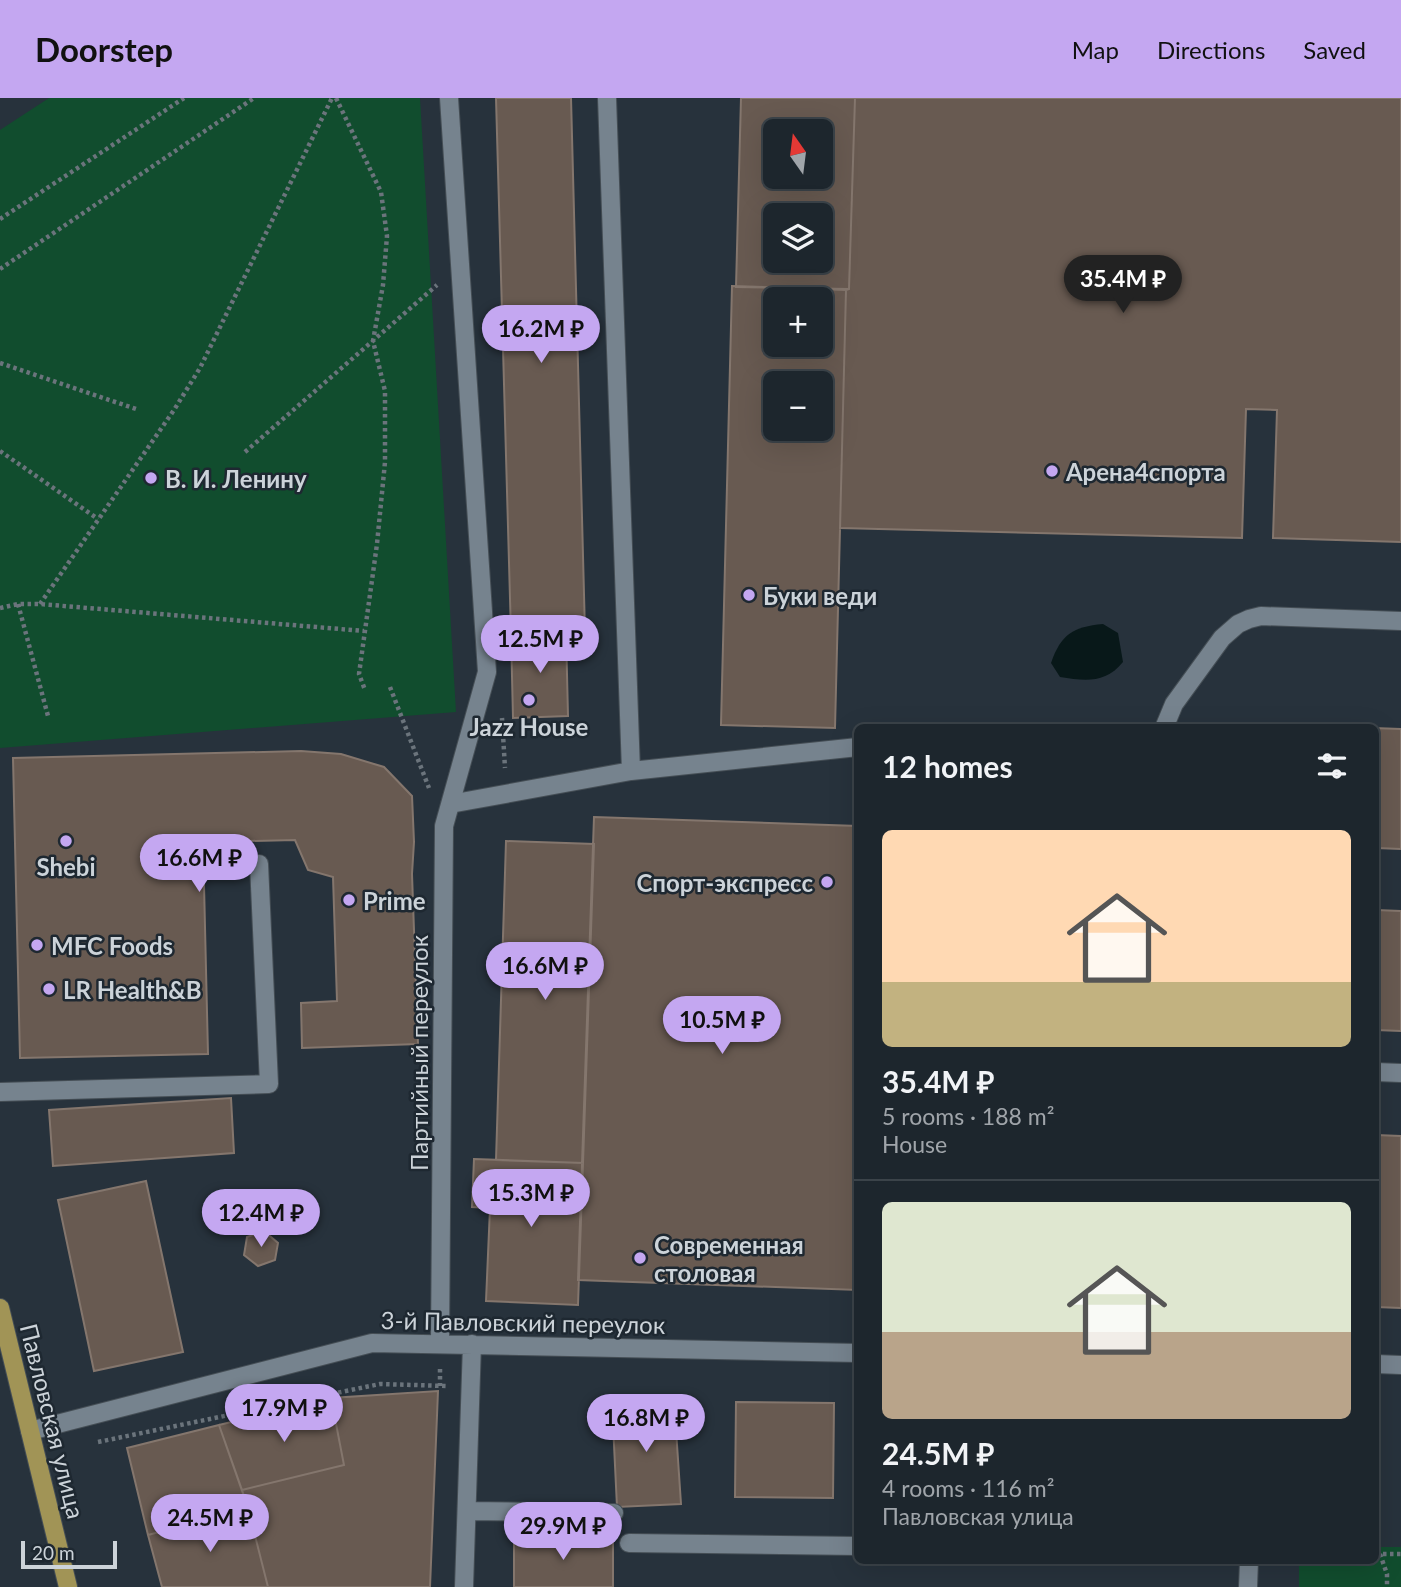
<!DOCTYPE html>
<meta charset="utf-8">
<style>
:root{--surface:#1d262d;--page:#2a3239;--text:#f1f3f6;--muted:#a0a5aa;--line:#3b4349;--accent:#c4a7f1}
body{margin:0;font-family:Lato,sans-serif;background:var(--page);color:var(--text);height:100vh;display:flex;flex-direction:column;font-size:26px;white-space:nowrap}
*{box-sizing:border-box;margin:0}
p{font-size:23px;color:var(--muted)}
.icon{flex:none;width:38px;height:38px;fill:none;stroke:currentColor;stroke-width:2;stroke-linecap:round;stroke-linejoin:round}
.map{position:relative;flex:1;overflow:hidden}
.sheet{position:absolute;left:854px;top:626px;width:525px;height:840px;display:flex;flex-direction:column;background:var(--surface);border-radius:10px;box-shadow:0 7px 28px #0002,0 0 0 2px var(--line)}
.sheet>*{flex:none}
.needle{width:46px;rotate:346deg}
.tools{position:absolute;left:763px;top:21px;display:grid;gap:14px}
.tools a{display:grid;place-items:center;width:70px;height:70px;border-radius:10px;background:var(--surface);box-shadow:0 7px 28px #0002,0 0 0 2px var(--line);font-size:35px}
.scale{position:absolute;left:21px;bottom:18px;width:96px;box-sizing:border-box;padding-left:7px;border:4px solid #ccd3d9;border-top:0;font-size:19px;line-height:24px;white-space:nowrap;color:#ccd3d9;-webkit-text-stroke:5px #1e2831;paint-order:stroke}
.price{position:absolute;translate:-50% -60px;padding:0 16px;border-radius:24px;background:var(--accent);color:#111;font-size:23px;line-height:46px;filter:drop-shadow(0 2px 4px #0008)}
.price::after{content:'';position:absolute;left:50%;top:42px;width:21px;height:16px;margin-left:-10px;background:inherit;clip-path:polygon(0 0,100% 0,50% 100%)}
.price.selected{background:#222;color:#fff}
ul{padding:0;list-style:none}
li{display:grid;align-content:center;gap:14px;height:371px;padding:0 28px}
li+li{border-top:2px solid var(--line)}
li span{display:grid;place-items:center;height:217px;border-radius:10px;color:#555}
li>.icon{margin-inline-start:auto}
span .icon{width:126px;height:126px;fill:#fffc;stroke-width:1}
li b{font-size:30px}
h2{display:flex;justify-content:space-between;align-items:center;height:84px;padding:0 28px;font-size:30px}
header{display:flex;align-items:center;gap:42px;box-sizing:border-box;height:98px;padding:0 35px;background:var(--accent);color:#111}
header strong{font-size:33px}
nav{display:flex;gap:38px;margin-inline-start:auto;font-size:24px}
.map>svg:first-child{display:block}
</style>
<header>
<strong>Doorstep</strong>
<nav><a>Map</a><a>Directions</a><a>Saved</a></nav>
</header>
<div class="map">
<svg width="1401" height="1489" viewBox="0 0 1401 1489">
<rect width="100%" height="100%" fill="#27323c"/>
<!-- green -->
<path fill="#114d2e" d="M49,0H420L456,614L0,650V32Z
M1376,1449H1401V1489H1299V1463H1376Z"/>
<!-- water -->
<path fill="#081819" d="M1103,526L1118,535L1123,564C1105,586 1085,583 1060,579L1051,565C1061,536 1073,529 1103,526Z"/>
<!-- building -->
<path fill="#685a51" stroke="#84766d" stroke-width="2" fill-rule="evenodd" d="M496,0H571L585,534L511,536Z
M741,0H855L849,191L736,189ZM775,33H821V79H775ZM775,117H821V163H775Z
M855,0H1401V444L1273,440L1277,312L1246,311L1242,440L840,430L846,192L849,191Z
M732,188L846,192L835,630L721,627ZM775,201H821V247H775ZM775,285H821V331H775Z
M566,534L568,618L513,620L511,536Z
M1238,625L1401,631V751L1376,750V630H1237Z
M301,653L341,656L384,669L412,698L414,744L412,776L418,946L302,950L301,905L337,903L333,779L308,772L295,742L203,744L208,956L20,960L13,660Z
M594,719L858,728V1192L578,1182Z
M506,743L594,746L583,1065L496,1062Z
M1376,812L1401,813V933L1376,932Z
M231,1000L234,1055L53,1068L49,1012Z
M1376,1037L1401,1038V1210L1376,1209Z
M474,1061L583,1065L578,1207L486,1203L490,1110L472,1109Z
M146,1083L183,1254L94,1273L58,1102Z
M264,1133L278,1145L275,1162L258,1168L244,1157L247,1139Z
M438,1293L430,1489H268L248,1410L242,1392L344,1367L331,1300Z
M331,1300L344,1367L242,1392L219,1327Z
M674,1302L681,1406L617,1409L612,1305Z
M736,1304L834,1305L833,1400L735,1399Z
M219,1327L248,1410L148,1437L127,1350Z
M248,1410L268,1489H162L148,1437Z
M514,1439L613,1440V1489H514Z"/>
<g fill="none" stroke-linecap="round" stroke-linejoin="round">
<defs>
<path id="minor" d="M607,0L631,673
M1164,630L1174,606L1222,540L1238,526L1249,521L1261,518L1401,523
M450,706L631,673L858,649
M1376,974L1401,975
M0,994L269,986L259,766
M440,1246L444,728L487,574L449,0
M1376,1266L1401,1267
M30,1333L372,1245L858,1255
M467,1413L614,1415
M629,1445L858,1448
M464,1489L472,1246
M1248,1489L1249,1463"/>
<path id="major" d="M0,1210L68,1489"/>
</defs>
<!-- minor casing -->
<use href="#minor" stroke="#454e55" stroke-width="20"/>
<!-- major casing -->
<use href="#major" stroke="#454e55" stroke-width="20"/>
<!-- path -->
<path stroke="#6b747c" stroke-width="4.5" stroke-dasharray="3.5 3.5" stroke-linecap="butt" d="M336,0L381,94L387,138L383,187L373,243L385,293V364L377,446L359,576L365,592
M0,121L184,0
M0,171L254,0
M0,265L136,311
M0,353L98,421
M245,354L437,187
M18,506L48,618
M40,506L174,312L200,270L332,0
M0,510L18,506H40L364,533
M390,589L429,690
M502,620L505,670
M440,1271V1288
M98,1344L380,1286L447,1288
M1376,1456H1401
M1380,1456L1387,1476V1489"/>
<!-- minor -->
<use href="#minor" stroke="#76838e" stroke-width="18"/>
<!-- major -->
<use href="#major" stroke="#a19456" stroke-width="18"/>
</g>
<!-- markers -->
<g fill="#c4a7f1" stroke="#1e2831" stroke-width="2.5">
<circle cx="1052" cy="373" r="7"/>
<circle cx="151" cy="380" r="7"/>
<circle cx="749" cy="497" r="7"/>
<circle cx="529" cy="602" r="7"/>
<circle cx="66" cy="743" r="7"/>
<circle cx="827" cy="784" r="7"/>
<circle cx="349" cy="802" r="7"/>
<circle cx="37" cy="847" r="7"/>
<circle cx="49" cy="891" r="7"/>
<circle cx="640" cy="1160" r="7"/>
</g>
<g text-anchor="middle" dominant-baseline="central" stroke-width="5" stroke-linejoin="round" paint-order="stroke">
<!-- poi labels -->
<g font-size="24" font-weight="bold" fill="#ccd3d9" stroke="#1e2831" text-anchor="start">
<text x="1066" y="373">Арена4спорта</text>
<text x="165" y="380">В. И. Ленину</text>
<text x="763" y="497">Буки веди</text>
<text x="529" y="628" text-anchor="middle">Jazz House</text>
<text x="66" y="768" text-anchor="middle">Shebi</text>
<text x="813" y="784" text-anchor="end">Спорт-экспресс</text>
<text x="363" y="802">Prime</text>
<text x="51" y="847">MFC Foods</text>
<text x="63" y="891">LR Health&amp;B</text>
<text x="654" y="1146">Современная<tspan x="654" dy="28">столовая</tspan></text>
</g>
<!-- street labels -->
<g font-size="24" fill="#ccd3d9" stroke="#1e2831">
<text transform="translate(418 955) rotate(-90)">Партийный переулок</text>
<text transform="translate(523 1224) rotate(1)">3-й Павловский переулок</text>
<text transform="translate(53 1323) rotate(76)">Павловская улица</text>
</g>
</g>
</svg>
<div class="tools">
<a><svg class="needle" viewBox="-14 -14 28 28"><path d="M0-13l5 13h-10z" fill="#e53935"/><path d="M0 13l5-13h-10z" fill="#a0a5aa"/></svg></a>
<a><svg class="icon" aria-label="layers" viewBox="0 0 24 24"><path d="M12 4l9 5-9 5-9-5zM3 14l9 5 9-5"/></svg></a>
<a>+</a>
<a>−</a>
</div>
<div class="scale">20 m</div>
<b class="price selected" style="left:1123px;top:217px">35.4M ₽</b>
<b class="price" style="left:541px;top:267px">16.2M ₽</b>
<b class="price" style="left:540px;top:577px">12.5M ₽</b>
<b class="price" style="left:199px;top:796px">16.6M ₽</b>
<b class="price" style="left:545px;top:904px">16.6M ₽</b>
<b class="price" style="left:722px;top:958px">10.5M ₽</b>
<b class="price" style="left:531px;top:1131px">15.3M ₽</b>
<b class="price" style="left:261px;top:1151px">12.4M ₽</b>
<b class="price" style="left:284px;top:1346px">17.9M ₽</b>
<b class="price" style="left:646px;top:1356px">16.8M ₽</b>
<b class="price" style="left:210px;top:1456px">24.5M ₽</b>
<b class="price" style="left:563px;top:1464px">29.9M ₽</b>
<section class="sheet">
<h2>12 homes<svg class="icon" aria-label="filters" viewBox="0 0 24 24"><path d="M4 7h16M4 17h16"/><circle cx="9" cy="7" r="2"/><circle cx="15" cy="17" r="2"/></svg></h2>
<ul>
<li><span style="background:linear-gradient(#ffd9b3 70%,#c2b280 0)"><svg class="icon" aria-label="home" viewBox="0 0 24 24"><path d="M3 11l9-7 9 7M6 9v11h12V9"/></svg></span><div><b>35.4M ₽</b><p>5 rooms · 188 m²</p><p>House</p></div></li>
<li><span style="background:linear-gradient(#dfe7d0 60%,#b9a48a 0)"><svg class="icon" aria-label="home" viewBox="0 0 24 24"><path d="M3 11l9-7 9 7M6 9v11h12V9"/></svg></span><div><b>24.5M ₽</b><p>4 rooms · 116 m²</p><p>Павловская улица</p></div></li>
</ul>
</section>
</div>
